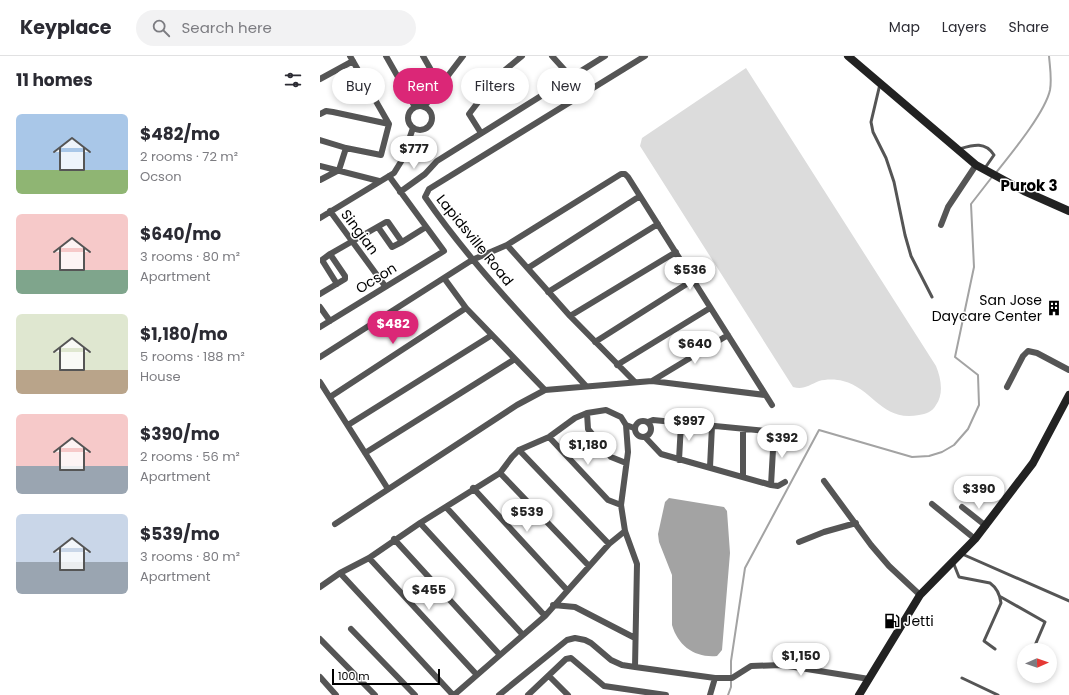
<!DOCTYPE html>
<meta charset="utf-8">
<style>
:root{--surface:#fff;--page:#f2f2f3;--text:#2b2b33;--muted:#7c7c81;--line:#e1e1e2;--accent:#db2777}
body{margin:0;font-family:Poppins,sans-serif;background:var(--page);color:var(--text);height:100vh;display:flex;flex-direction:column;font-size:15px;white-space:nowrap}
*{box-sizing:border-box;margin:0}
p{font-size:13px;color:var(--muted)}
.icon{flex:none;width:22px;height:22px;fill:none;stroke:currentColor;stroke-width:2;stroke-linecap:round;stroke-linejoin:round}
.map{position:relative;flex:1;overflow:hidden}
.drawer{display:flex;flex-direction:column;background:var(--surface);width:320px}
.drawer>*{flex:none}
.top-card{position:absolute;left:12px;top:12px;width:380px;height:36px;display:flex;gap:8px}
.needle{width:26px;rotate:88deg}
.fabs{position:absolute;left:697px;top:587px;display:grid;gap:8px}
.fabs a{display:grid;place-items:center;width:40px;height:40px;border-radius:50%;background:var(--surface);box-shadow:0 2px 6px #0003;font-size:20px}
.scale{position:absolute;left:12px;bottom:10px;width:108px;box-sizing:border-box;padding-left:4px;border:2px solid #000;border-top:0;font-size:11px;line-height:14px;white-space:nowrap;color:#000;-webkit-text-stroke:3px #fff;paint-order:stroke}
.price{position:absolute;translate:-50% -34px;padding:0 9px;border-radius:14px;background:#fff;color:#222;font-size:13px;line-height:26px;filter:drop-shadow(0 1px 2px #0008)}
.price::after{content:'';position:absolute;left:50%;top:24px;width:12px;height:9px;margin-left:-6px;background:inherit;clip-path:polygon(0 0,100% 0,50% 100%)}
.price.selected{background:var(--accent);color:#fff}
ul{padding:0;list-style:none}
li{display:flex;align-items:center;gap:12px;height:100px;padding:0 16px}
li span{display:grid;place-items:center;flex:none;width:112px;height:80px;border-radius:6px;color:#555}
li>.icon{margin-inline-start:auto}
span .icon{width:48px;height:48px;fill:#fffc;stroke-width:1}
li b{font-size:17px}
h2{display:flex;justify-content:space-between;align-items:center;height:48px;padding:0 16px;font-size:17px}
.tag{padding:0 14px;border-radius:18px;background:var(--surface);box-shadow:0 2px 6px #0003;font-size:14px;line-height:36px}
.tag.selected{background:var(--accent);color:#fff}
header{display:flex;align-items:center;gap:24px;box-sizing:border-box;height:56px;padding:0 20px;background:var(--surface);border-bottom:1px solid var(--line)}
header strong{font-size:19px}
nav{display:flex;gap:22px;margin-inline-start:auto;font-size:14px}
.search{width:280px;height:36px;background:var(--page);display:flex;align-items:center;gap:10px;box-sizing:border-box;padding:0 14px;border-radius:22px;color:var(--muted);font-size:15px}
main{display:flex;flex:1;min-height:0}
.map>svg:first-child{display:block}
</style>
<header>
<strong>Keyplace</strong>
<div class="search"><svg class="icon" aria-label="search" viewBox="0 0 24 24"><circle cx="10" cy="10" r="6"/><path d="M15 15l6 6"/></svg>Search here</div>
<nav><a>Map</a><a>Layers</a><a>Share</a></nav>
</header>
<main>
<section class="drawer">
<h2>11 homes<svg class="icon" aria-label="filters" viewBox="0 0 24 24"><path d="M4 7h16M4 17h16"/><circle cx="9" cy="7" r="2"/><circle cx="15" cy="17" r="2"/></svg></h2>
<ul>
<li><span style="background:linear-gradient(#a9c7e8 70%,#8fb573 0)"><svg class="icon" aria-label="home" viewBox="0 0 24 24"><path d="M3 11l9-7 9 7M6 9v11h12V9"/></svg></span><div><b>$482/mo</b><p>2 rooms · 72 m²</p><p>Ocson</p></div></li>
<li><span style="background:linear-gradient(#f6c9c9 70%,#7fa58c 0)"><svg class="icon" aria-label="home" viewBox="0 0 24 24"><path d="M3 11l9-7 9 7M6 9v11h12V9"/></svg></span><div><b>$640/mo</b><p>3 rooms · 80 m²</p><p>Apartment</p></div></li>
<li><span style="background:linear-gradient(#dfe7d0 70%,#b9a48a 0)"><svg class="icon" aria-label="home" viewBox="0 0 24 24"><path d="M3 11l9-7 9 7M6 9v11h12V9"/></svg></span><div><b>$1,180/mo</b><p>5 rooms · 188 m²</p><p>House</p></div></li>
<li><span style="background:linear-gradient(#f6c9c9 65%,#9aa5b1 0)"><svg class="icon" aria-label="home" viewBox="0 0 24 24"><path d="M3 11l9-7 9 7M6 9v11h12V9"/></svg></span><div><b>$390/mo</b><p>2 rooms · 56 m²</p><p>Apartment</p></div></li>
<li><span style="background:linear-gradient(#c9d6e8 60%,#9aa5b1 0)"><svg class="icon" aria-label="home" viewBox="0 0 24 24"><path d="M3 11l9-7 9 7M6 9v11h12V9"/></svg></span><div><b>$539/mo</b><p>3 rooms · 80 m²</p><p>Apartment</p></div></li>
</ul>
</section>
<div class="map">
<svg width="749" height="639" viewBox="0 0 749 639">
<rect width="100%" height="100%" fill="#fff"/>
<!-- green -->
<path fill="#dcdcdc" d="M426,12L616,310C621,322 624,338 616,349C612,356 606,358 599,359C561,366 554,333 523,325C516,323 506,323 499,325C489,329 484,334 473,331L320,90L322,82Z"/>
<!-- water -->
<path fill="#a3a3a3" d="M349,442L404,451L407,455L410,497L402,594L397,600C375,602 358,590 352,569V519L339,486L338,478L345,446Z"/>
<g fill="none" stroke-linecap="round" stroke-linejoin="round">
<!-- stream -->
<path stroke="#a3a3a3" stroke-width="2" d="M675,118C690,99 725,57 730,34C732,23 730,12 729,0
M408,639L411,631V605L425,512L499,374L592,401L609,400L622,396L634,389L648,373L659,349L658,319L635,301L654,211L651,148L672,121"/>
<!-- lane -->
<path stroke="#555" stroke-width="3" d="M560,28L551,66L553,76L566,102L574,126L585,179L591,200L612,241
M639,93C653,89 665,85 674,99L665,112
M642,498L749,545
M633,506L639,521L670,527C677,532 680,539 681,547L664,585L675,593
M681,541L725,566L713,594
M642,622L678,639"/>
<!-- street -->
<path stroke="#555" stroke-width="6" d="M66,0L95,51
M103,0L119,28
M232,0L251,21
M0,23L33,5
M88 62a12 12 0 1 1 24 0a12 12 0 1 1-24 0Z
M104,51L143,0
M0,58L6,55L13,56L69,68
M161,77L149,58L179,19L202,0
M0,84L26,92L61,99L69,68L30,0
M0,110L59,125
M0,124L19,114L26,92
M80,136L105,118L117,105L285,0
M10,155L65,230
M0,162L74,117L82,104L93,72
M621,169L628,151L656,109
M58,171L72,191L82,186
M187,189L250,260L315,326
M208,212L320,140
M124,222L146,252L225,334
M17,228L2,204L10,198L66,166H68L82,186L106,171
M228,236L338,168
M0,238L25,223V220L10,198
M0,251L10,265
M250,260L356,196
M0,271L124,195L69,120
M275,286L373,224
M0,301L152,204L187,189L301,118H305L308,121L452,349
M297,309L390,252
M332,325L408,279
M0,326L68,433
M266,330C210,268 152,209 105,141L109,133L325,0
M687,331L703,300L708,295L717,297L749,314
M10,341L146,252
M267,357L268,373L291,401L306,407
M315 373a8 8 0 1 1 16 0a8 8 0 1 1-16 0Z
M328,366L333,364L479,378
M28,369L172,279
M306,369L308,396L301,449L305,475L317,508L315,611
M229,381L288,444L301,449
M325,381L341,398L451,429L458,430L465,426
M199,394L289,488
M45,397L195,303
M359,404L361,368
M390,411L392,370
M180,417L269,510
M423,420V373
M504,425L551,489L569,510L600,539
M451,429L454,376
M153,432L247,534
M612,448L655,483
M126,451L225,560
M642,451L666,470
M100,467L203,579
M15,468L197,349L225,334L332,325L445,339
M74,483L180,599
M479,486L504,476L536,467
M49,502L157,619
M20,517L133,639
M0,531L20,517L49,502L100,467L180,417L192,401L199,394L229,381L255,362L267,357L286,354L301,361L306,369L314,372
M233,549L255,551L315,582
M31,573L95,639
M0,583L55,639
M229,620L248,639
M0,621L16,639
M134,639L225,560L289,488L305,475
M179,639L247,584L255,582L265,584L271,587L291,604L302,609L315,611L395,622H412L431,610L462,609L549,623
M208,639L246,603L251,602L284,630L346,639
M390,639L395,622"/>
<!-- secondary -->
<path stroke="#222" stroke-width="8" d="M528,0L656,109L704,135L749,155
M539,639L600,539L655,483L713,407L749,339"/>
</g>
<!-- icons -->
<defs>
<symbol id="building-bare" viewBox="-9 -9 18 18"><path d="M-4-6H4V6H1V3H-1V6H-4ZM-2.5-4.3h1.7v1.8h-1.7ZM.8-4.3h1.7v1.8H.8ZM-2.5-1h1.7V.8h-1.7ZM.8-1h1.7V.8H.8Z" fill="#000" stroke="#fff" stroke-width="2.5" paint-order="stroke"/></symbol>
<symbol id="fuel-bare" viewBox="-9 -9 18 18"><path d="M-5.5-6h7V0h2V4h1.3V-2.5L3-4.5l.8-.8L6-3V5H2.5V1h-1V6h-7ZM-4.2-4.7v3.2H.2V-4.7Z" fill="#000" stroke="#fff" stroke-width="2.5" paint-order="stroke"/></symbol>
</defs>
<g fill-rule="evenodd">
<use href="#building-bare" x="723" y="241" width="22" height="22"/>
<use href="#fuel-bare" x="561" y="554" width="22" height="22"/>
</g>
<g text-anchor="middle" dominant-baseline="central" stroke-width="3" stroke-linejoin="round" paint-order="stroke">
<!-- street labels -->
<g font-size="14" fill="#000" stroke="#fff">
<text transform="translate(40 176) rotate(53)">Singian</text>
<text transform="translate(155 184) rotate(51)">Lapidsville Road</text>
<text transform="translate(56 222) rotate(-32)">Ocson</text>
</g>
<!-- poi labels -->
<g font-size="14" fill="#000" stroke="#fff" text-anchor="end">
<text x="722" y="244">San Jose<tspan x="722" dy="16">Daycare Center</tspan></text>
<text x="584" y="565" text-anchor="start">Jetti</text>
</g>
<!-- neighbourhood labels -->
<g font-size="15" font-weight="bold" fill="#000" stroke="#fff">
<text x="709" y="129">Purok 3</text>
</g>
</g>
</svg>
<div class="fabs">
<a><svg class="needle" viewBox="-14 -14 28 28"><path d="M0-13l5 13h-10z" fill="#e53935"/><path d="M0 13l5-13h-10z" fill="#7c7c81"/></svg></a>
</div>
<div class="scale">100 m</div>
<b class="price" style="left:94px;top:114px">$777</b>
<b class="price" style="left:370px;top:235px">$536</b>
<b class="price selected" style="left:73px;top:289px">$482</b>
<b class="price" style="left:375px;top:309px">$640</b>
<b class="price" style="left:369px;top:386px">$997</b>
<b class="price" style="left:462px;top:403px">$392</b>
<b class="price" style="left:268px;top:410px">$1,180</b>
<b class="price" style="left:659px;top:454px">$390</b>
<b class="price" style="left:207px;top:477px">$539</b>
<b class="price" style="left:109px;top:555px">$455</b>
<b class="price" style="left:481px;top:621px">$1,150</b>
<div class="top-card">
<a class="tag">Buy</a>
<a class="tag selected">Rent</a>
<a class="tag">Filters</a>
<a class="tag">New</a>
</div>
</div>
</main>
